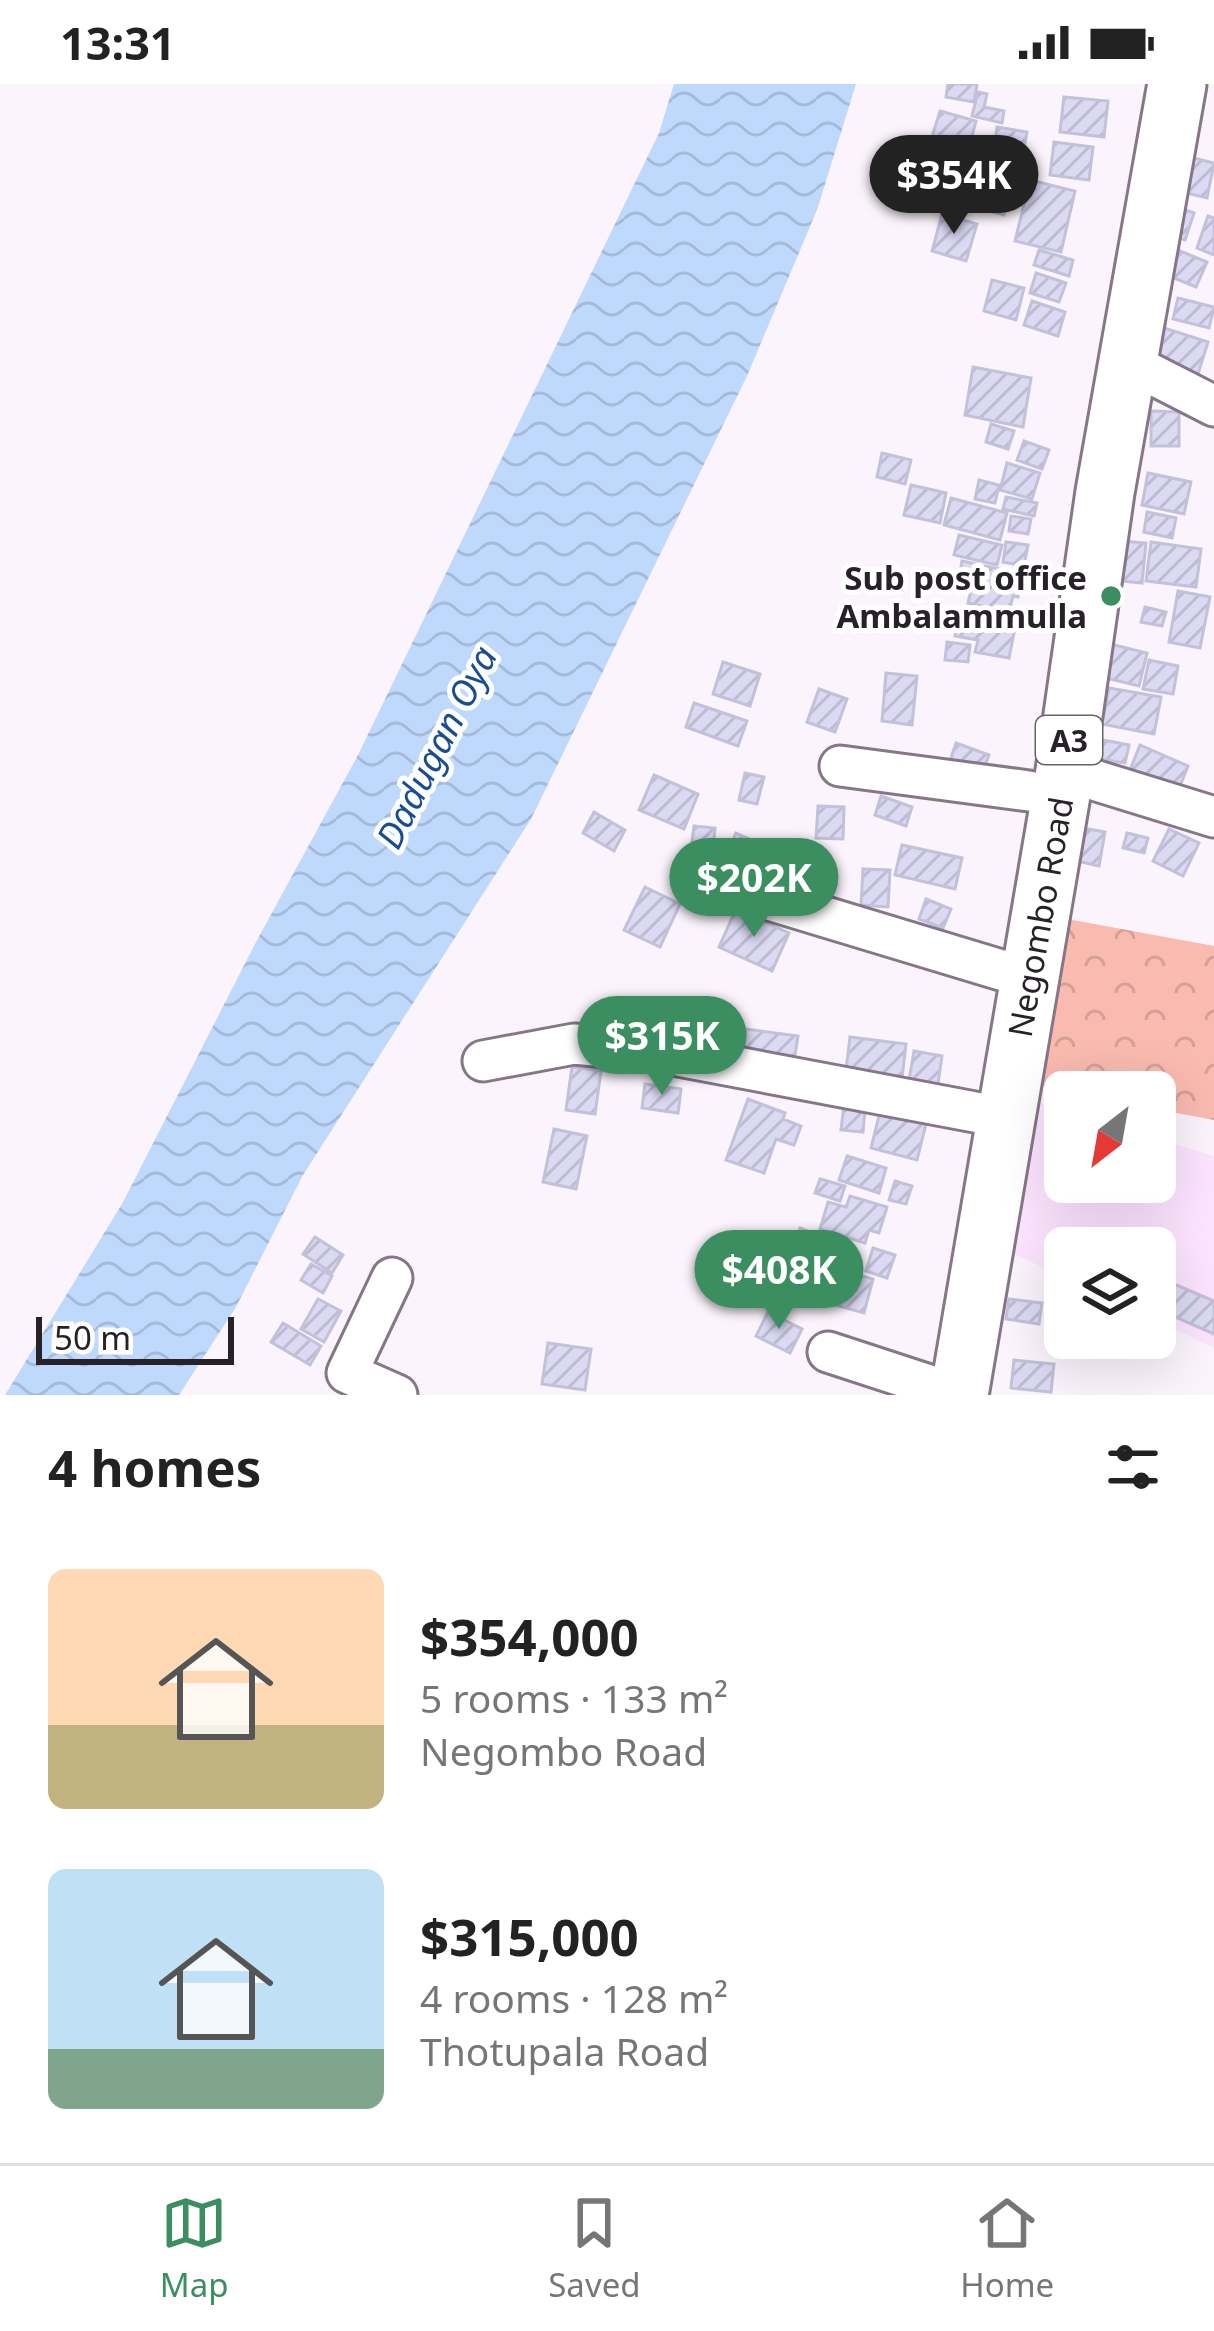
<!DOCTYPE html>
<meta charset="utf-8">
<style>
:root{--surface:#fff;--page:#f2f2f2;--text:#222;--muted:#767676;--line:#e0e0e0;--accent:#3b8e60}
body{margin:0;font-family:"Noto Sans",sans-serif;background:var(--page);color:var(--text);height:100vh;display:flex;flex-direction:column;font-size:45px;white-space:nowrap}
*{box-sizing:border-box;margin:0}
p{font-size:39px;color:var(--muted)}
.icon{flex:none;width:66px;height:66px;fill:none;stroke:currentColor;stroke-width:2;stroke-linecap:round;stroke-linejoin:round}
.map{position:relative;height:1311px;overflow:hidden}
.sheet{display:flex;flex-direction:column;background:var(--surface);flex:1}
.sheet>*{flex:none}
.needle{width:78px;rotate:211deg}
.tools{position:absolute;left:1044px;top:987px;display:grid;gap:24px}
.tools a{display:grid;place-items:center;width:132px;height:132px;border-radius:18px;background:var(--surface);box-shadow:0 12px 48px #0002;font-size:60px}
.scale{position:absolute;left:36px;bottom:30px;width:198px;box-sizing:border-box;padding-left:12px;border:6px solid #272128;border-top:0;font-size:33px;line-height:42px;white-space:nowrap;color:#272128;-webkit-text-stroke:9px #fff;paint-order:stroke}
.price{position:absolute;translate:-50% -102px;padding:0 27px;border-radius:42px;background:var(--accent);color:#fff;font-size:39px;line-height:78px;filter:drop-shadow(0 3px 6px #0008)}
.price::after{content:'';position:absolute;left:50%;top:72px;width:36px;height:27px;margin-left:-18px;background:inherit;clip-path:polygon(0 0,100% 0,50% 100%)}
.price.selected{background:#222;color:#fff}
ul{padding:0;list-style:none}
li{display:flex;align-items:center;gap:36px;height:300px;padding:0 48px}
li span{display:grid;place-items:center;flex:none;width:336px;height:240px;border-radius:18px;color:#555}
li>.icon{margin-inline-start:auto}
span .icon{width:144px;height:144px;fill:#fffc;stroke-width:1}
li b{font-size:51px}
h2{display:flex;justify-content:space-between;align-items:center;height:144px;padding:0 48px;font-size:51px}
.status{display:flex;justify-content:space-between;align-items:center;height:84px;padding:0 60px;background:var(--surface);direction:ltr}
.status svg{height:33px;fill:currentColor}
.tabs{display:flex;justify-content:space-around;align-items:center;height:168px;border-top:3px solid var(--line);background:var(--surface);font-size:33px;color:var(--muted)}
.tabs a{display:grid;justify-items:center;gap:6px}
.tabs .selected{color:var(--accent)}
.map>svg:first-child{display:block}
</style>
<div class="status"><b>13:31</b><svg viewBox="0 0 49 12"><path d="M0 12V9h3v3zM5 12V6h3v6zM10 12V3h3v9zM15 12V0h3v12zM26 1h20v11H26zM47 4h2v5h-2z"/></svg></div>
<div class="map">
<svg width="1214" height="1311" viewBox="0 0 1214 1311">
<defs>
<pattern id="park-crowns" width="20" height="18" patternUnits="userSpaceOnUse" patternTransform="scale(3)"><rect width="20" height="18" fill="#f9bab0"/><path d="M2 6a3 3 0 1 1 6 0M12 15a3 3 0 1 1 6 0" fill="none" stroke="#d5a097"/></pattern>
<pattern id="water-waves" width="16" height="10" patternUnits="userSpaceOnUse" patternTransform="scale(3)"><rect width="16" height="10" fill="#bfd9fc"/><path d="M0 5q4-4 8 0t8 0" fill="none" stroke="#a4bad8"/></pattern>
<pattern id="building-hatch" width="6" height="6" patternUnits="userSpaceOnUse" patternTransform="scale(3)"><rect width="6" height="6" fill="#dcdaf3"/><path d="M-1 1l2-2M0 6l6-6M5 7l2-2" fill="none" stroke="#bdbbd0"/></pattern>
</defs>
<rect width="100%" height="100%" fill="#fbf4fc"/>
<!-- built -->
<path fill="#fce4ff" d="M1022,1013L1065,1026V1098H1155V1054L1214,1072V1264L1155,1236V1164H1065V1194L991,1159Z"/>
<!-- park -->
<path fill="url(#park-crowns)" d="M1051,832L1214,862V1036L1155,1025V1008H1072L1023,998Z"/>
<!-- water -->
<path fill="url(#water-waves)" d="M674,0H856L817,126L747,292L531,735L303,1091L236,1223L179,1311H5L122,1120L256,858L358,671L659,49Z"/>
<!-- building -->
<path fill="url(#building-hatch)" stroke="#c3c1d9" stroke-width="3" d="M948,0H977L974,18L946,13Z
M978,8L987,10L984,23L1004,27L1002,39L972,32Z
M1064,13L1108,17L1104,53L1060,48Z
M940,27L976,37L968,67L931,56Z
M997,43L1027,48L1023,69L994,64Z
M1054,58L1093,63L1089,96L1050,91Z
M1178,70L1214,79L1207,114L1170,105Z
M902,82L966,92L961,127L897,117Z
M1030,96L1075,107L1061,168L1015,157Z
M983,103L1009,109L1004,131L978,124Z
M1177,123L1194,129L1185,156L1169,151Z
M942,130L977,140L966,177L932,167Z
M1208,132L1214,134V171L1197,164Z
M1039,166L1073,176L1069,192L1034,181Z
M1180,167L1207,178L1196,203L1169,192Z
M1036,189L1066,199L1059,218L1030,209Z
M992,196L1024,204L1016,236L984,227Z
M1178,214L1214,223L1209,244L1173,235Z
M1032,217L1065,228L1058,252L1024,241Z
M1164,244L1208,258L1198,290L1154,276Z
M973,283L1031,294L1023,343L965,331Z
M1151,327L1179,328V362H1151Z
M991,340L1014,347L1008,365L986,358Z
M1024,357L1049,366L1042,385L1017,376Z
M882,369L911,376L905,400L877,393Z
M1007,379L1040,389L1032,415L1000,406Z
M1148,389L1191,398L1184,430L1142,421Z
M979,396L999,401L995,419L975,415Z
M911,401L946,409L940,439L904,431Z
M1006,413L1037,419L1034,432L1003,425Z
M951,414L1007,429L1000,456L944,441Z
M1147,428L1176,434L1172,454L1144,448Z
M1011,432L1031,435L1028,450L1009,447Z
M959,451L1002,461L997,481L954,471Z
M1123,457L1146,459L1142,499L1120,497Z
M1006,458L1028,461L1024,482L1003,478Z
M1151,458L1201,465L1196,503L1146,497Z
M962,477L1023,490L1018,513L1013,512L1009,528L968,519L971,506L957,503Z
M1178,507L1210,513L1200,564L1169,558Z
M1145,523L1166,528L1162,542L1141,538Z
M958,537L1015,544L1009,574L975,568L978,556L955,552Z
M1098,557L1147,569L1139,602L1089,590Z
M947,558L970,561L968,578L945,576Z
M1149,576L1178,582L1173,610L1143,605Z
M723,578L760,590L750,622L713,610Z
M886,589L917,592L912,641L882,637Z
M1109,604L1161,613L1154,650L1102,640Z
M819,605L847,615L835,648L807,638Z
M694,619L747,637L738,662L686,643Z
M1098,655L1129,661L1125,679L1095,674Z
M956,659L989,671L981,692L949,680Z
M1140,661L1188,682L1176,712L1128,691Z
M745,689L764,693L757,720L739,716Z
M654,691L698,710L684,745L639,726Z
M881,712L912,723L906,742L875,731Z
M818,722L844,723L843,755L816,754Z
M594,728L625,746L614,767L583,749Z
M694,742L715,744L712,775L690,773Z
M1083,744L1105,748L1099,782L1077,777Z
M1169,745L1199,759L1183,792L1153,777Z
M736,749L761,760L752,782L726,771Z
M1127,749L1148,754L1144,769L1123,764Z
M902,761L962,774L955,805L895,791Z
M765,763L802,781L790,806L753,787Z
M863,785L890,786L888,823L861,821Z
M645,803L680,820L660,863L624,846Z
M926,815L951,825L943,844L919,835Z
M736,825L789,849L772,887L719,863Z
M746,945L798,952L793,984L742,977Z
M850,953L906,960L902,994L846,986Z
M914,967L942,972L937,1006L908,1002Z
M572,983L601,987L595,1030L566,1026Z
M645,1000L681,1005L678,1029L642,1024Z
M845,1012L866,1014L863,1048L841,1046Z
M748,1015L785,1029L783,1035L801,1042L794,1061L776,1055L764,1089L726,1076Z
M881,1024L927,1036L917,1076L871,1064Z
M554,1045L587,1052L576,1105L543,1098Z
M847,1072L886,1084L879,1109L839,1096Z
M820,1095L845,1102L840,1117L815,1109Z
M895,1097L912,1102L906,1120L889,1116Z
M850,1112L887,1123L879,1149L869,1146L865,1159L820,1145L828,1118L846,1123Z
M800,1144L823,1153L814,1174L792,1165Z
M1061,1147L1102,1164H1065V1185L1048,1178Z
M315,1153L343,1171L332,1189L303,1170Z
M873,1164L895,1171L887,1194L866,1187Z
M311,1180L332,1192L323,1209L301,1196Z
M822,1181L873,1195L864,1229L813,1215Z
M1155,1192L1214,1217V1250L1155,1224Z
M1056,1213L1065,1214V1254L1052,1252Z
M318,1215L341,1227L324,1258L301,1245Z
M1009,1215L1042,1219L1039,1240L1006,1235Z
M768,1228L802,1245L790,1269L756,1252Z
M283,1239L321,1262L310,1281L271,1258Z
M548,1259L591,1265L585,1306L542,1300Z
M1014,1276L1054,1280L1051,1308L1011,1304Z"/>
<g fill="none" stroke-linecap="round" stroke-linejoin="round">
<defs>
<path id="minor" d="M1130,279L1214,322
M840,682L1029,707
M1065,687L1214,733
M693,793L1001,886
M483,977L574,960L657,968L980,1029
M392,1194L347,1289L397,1311
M828,1268L935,1303"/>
<path id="highway" d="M959,1311L1065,687L1105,408L1177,0"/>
</defs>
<!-- minor casing -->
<use href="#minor" stroke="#867688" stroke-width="45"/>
<!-- highway casing -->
<use href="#highway" stroke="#867688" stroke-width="63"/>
<!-- minor -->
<use href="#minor" stroke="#fff" stroke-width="39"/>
<!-- highway -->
<use href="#highway" stroke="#fff" stroke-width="57"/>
</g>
<!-- markers -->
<circle fill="#3b8e60" stroke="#fff" stroke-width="4.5" cx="1111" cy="512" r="12"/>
<g text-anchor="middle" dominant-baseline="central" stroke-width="10" stroke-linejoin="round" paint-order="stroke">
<!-- shield labels -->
<rect fill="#fff" stroke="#686468" stroke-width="3" x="1036" y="632" width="66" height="48" rx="9"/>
<g font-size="30" font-weight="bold" fill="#272128">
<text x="1069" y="656">A3</text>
</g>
<!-- poi labels -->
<g font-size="33" font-weight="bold" fill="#272128" stroke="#fff" text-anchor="end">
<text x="1087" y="493">Sub post office<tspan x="1087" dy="38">Ambalammulla</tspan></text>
</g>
<!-- street labels -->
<g font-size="33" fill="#272128" stroke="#fff">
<text transform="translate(1040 833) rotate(-80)">Negombo Road</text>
</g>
<!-- water labels -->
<g font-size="36" font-style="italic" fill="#184e91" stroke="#fff">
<text transform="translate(436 663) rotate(-63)">Dadugan Oya</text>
</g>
</g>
</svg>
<div class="tools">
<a><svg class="needle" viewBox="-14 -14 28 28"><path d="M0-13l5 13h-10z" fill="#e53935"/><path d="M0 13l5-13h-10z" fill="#767676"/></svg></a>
<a><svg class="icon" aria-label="layers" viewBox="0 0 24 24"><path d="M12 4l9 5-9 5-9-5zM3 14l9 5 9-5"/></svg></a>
</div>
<div class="scale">50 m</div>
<b class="price selected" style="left:954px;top:153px">$354K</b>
<b class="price" style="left:754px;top:856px">$202K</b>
<b class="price" style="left:662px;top:1014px">$315K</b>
<b class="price" style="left:779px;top:1248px">$408K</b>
</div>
<section class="sheet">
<h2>4 homes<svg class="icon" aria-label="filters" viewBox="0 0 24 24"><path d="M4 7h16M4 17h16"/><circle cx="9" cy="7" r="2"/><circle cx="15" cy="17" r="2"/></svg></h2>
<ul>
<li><span style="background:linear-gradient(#ffd9b3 65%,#c2b280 0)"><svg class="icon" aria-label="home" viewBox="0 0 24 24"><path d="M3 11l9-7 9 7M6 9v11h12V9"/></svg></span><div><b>$354,000</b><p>5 rooms · 133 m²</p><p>Negombo Road</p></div></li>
<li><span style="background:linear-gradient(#bfe0f5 75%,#7fa58c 0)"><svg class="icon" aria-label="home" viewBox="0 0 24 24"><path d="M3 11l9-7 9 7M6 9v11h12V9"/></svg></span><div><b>$315,000</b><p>4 rooms · 128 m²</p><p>Thotupala Road</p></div></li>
</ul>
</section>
<nav class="tabs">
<a class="selected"><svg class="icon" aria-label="map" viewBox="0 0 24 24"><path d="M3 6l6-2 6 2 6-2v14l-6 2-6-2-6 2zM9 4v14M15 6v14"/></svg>Map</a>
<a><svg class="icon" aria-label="saved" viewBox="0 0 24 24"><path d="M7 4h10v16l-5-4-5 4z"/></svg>Saved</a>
<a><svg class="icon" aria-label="home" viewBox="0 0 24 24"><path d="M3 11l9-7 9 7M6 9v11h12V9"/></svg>Home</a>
</nav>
